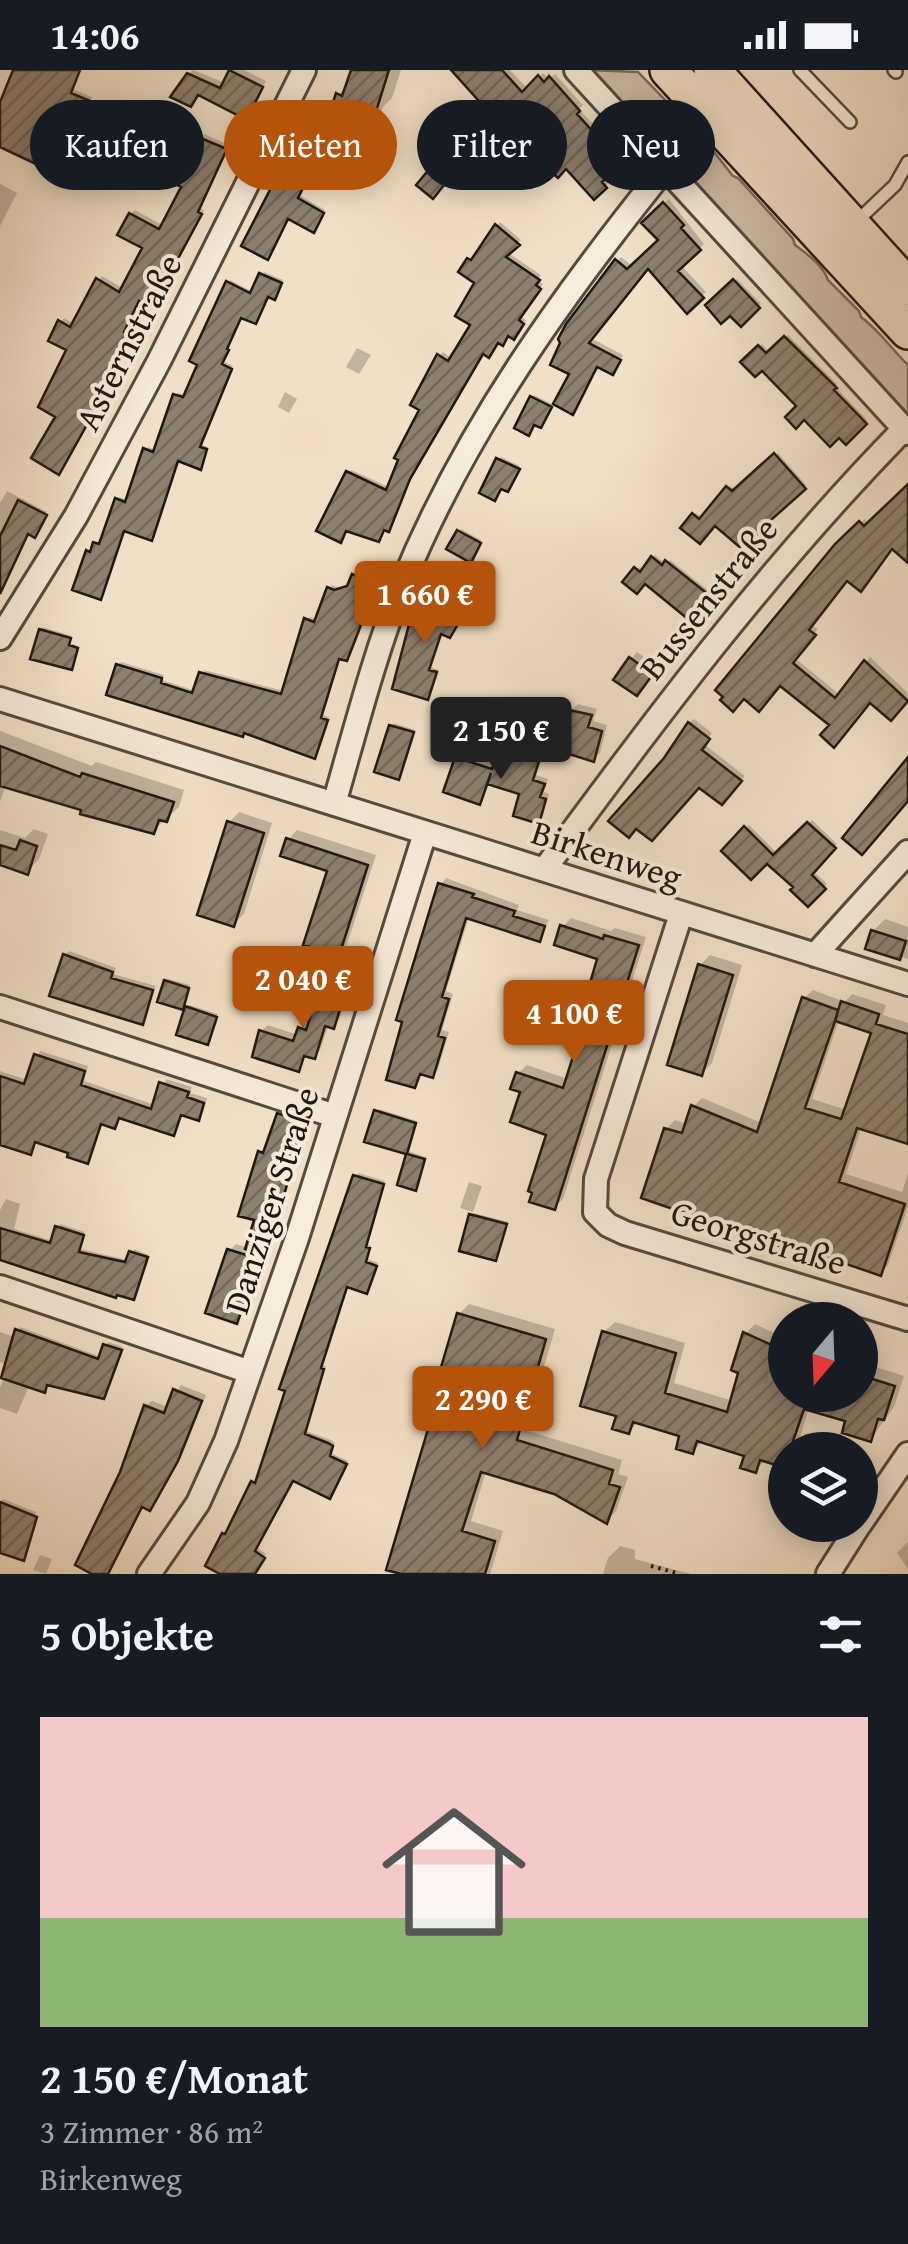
<!DOCTYPE html>
<html lang="de">
<meta charset="utf-8">
<style>
:root{--surface:#171b24;--page:#242831;--text:#f1f3f6;--muted:#9ea1a6;--line:#363941;--accent:#b45309}
body{margin:0;font-family:"Gentium Book Plus",serif;background:var(--page);color:var(--text);height:100vh;display:flex;flex-direction:column;font-size:38px;white-space:nowrap}
*{box-sizing:border-box;margin:0}
p{font-size:32px;color:var(--muted)}
.icon{flex:none;width:55px;height:55px;fill:none;stroke:currentColor;stroke-width:2;stroke-linecap:round;stroke-linejoin:round}
.map{position:relative;height:1504px;overflow:hidden}
.side{display:flex;flex-direction:column;background:var(--surface);flex:1}
.side>*{flex:none}
.top-card{position:absolute;left:30px;top:30px;width:850px;height:90px;display:flex;gap:20px}
.needle{width:65px;rotate:199deg}
.tools{position:absolute;left:768px;top:1232px;display:grid;gap:20px}
.tools a{display:grid;place-items:center;width:110px;height:110px;border-radius:50%;background:var(--surface);box-shadow:0 5px 25px #0003;font-size:50px}
.price{position:absolute;translate:-50% -85px;padding:0 22px;border-radius:10px;background:var(--accent);color:#fff;font-size:32px;line-height:65px;filter:drop-shadow(0 2px 5px #0008)}
.price::after{content:'';position:absolute;left:50%;top:60px;width:30px;height:22px;margin-left:-15px;background:inherit;clip-path:polygon(0 0,100% 0,50% 100%)}
.price.on{background:#222;color:#fff}
ul{padding:0;list-style:none}
li{display:grid;align-content:center;gap:20px;height:530px;padding:0 40px}
li+li{border-top:2px solid var(--line)}
li span{display:grid;place-items:center;height:310px;border-radius:0px;color:#555}
li>.icon{margin-inline-start:auto}
span .icon{width:180px;height:180px;fill:#fffc;stroke-width:1}
li b{font-size:42px}
h2{display:flex;justify-content:space-between;align-items:center;height:120px;padding:0 40px;font-size:42px}
.pill{padding:0 35px;border-radius:45px;background:var(--surface);box-shadow:0 5px 25px #0003;font-size:35px;line-height:90px}
.pill.on{background:var(--accent);color:#fff}
.status{display:flex;justify-content:space-between;align-items:center;height:70px;padding:0 50px;background:var(--surface);direction:ltr}
.status svg{height:28px;fill:currentColor}
.map>svg:first-child{display:block}
</style>
<div class="status"><b>14:06</b><svg viewBox="0 0 49 12"><path d="M0 12V9h3v3zM5 12V6h3v6zM10 12V3h3v9zM15 12V0h3v12zM26 1h20v11H26zM47 4h2v5h-2z"/></svg></div>
<div class="map">
<svg width="908" height="1504" viewBox="0 0 908 1504">
<defs>
<pattern id="building-hatch" width="6" height="6" patternUnits="userSpaceOnUse" patternTransform="scale(2.5)"><rect width="6" height="6" fill="#8d806f"/><path d="M-1 1l2-2M0 6l6-6M5 7l2-2" fill="none" stroke="#73685a"/></pattern>
</defs>
<rect width="100%" height="100%" fill="#f2e0c6"/>
<filter id="stains"><feTurbulence type="fractalNoise" baseFrequency=".002" numOctaves="4"/><feColorMatrix values="0 0 0 0 .2 0 0 0 0 .09 0 0 0 0 .02 0 0 0 .5 -.17"/></filter>
<radialGradient id="worn" r=".72"><stop offset=".6" stop-color="#630" stop-opacity="0"/><stop offset="1" stop-color="#630" stop-opacity=".3"/></radialGradient>
<!-- green -->
<path fill="#cebea7" stroke="#776b5c" stroke-width="2.5" d="M588,0L638,2L694,60L697,67L706,72L733,106L738,108L793,169L795,175C807,184 823,195 828,210L859,241L861,247C880,261 892,280 908,295V349Z"/>
<!-- shadow -->
<path fill="#0003" fill-rule="evenodd" d="M14,0H80L73,19L92,27L83,47L80,50L73,47L65,63L53,57L36,91L0,74V34Z
M193,0L225,13L232,0H244L266,11L250,39L199,23L190,34L189,4Z
M353,0H401L392,28L383,37L372,71L353,90L338,25L349,14Z
M454,0H510L528,19L543,3L549,10L555,4L583,35L579,39L624,88L604,106L609,112L594,126L509,36Z
M204,64L229,75L200,138L204,140L156,230L152,234L140,229L127,258L137,264L63,398L59,346L70,279L61,252L64,248L75,254L102,206L124,219L145,177L131,144L135,140L164,156L184,116Z
M294,80L307,89L297,107L305,111L299,125L325,140L316,157L289,147Z
M444,86L457,97L439,119L437,93Z
M0,114L17,123L0,156Z
M669,129L704,174L681,195L706,222L687,241L648,196L591,268L623,285L617,298L598,295L572,303L617,191L621,187L633,196L661,170L645,153Z
M500,152L521,170L507,182L541,205L537,210L543,214L520,246L526,250L517,264H509L484,282L413,403L392,456L385,457L379,469L347,459L340,470L348,403L351,400L389,417L422,339L439,286L443,282L452,289L473,254L478,213L469,189L476,188Z
M264,202L283,210L277,224H269L242,245L223,291L233,296L201,374L208,377L203,395L201,397L179,389L152,468L125,458L102,524L88,482L93,480L98,471L102,472L117,430L119,427L128,430L146,380L148,377L157,380L175,325L178,323L186,326L228,213L230,210L253,222Z
M737,209L761,234L741,254L730,242L708,235Z
M788,265L837,314L835,316L867,350L846,371L799,336L762,298L744,292L762,274L770,283Z
M357,278L371,285L359,304L346,297Z
M285,322L297,329L289,343L278,337Z
M534,325L552,334L543,352L532,328Z
M778,383L806,415L763,454L769,458L749,482L715,453L683,457L696,443L703,448L730,416L736,420Z
M501,387L520,396L510,417L499,390Z
M908,417V490L892,476L848,508L812,555L818,559L795,588L840,625L870,587L908,623V628L891,648L871,630L833,655L780,613L837,476L865,449L869,454Z
M7,421L47,442L37,462H29L0,522V433Z
M461,459L481,470L473,487L459,461Z
M655,485L666,494L670,490L714,525L694,550L645,511L626,512L639,497L644,501Z
M357,502L378,511L375,518L380,520L375,533L369,535L350,585L346,588L341,586L323,645L329,647L314,686L118,595L121,592L164,605L162,610L196,621L204,600L284,621L307,550L310,547L318,549L332,515L339,518L350,514Z
M427,525L447,536L452,529L466,537L452,562L442,561L430,597L438,600L428,628Z
M43,557L72,566L70,573L79,576L71,597L41,560Z
M637,582L657,596L643,617L631,589Z
M578,634L597,639L593,651L607,655L600,683L593,689L571,641Z
M694,649L712,663L704,674L745,706L722,732L689,653Z
M394,653L415,660L401,705L391,656Z
M0,661L92,696L96,692L184,720L179,737L153,761L6,715L0,732Z
M518,672L545,680L536,705L548,709L544,722L549,724L543,746L538,751L522,723L490,712L479,732L457,689L462,684L496,695L499,686L504,682L511,684Z
M239,742L272,753L244,844L233,854L229,753Z
M812,750L837,774L813,801L827,814L808,834L796,817L767,790L724,781L749,755L778,784Z
M34,759L48,764L39,789L27,802L0,793V760L25,768Z
M297,760L376,785L347,874L338,884L330,799L288,770Z
M446,808L519,835L517,840L549,850L539,869L469,847L446,921L453,924L442,960L449,962L438,999L432,1005L422,1002L414,1016L441,814Z
M571,848L611,861L615,858L646,867L563,1129L554,1137L549,1063L523,1021L518,1003L527,995L568,1009L588,947L600,888L563,856Z
M885,849L908,857V889L868,877L873,861Z
M69,881L116,898L113,904L156,916L146,948L142,952L65,885Z
M710,885L742,895L712,993L702,1003L700,895Z
M332,903L352,909L339,949L333,956L329,954L320,980L314,986L307,984L298,1000L261,961L268,955L298,965L306,952L311,954L325,909Z
M169,909L190,915L184,934L166,911Z
M813,920L845,932L852,924L886,935L883,945L908,953V1071L862,1056L846,1104L902,1122L908,1103V1137L888,1195L880,1203L819,1182L811,1190L666,1059L675,1050L687,1054L694,1036L702,1028L762,1053L804,928ZM839,950L874,961L847,1040L812,1029Z
M189,935L218,944L208,972L187,937Z
M40,981L88,996L84,1011L155,1035L166,1009L192,1017L190,1023L207,1028L203,1043L198,1048L183,1043L174,1063L121,1046L114,1056L103,1052L87,1091L71,1081L37,1070L30,1082L0,1036V1001L28,1010Z
M379,1039L417,1051L408,1081L426,1087L415,1118L400,1113L409,1082L367,1070Z
M283,1041L294,1044L288,1069L300,1072L278,1151L273,1154L261,1182L264,1183L242,1245L236,1251L230,1180L236,1174L248,1178L257,1149L260,1083L267,1080Z
M358,1103L385,1111L367,1174L371,1176L367,1189L378,1193L367,1221L348,1215L322,1295L326,1296L306,1361L331,1370L335,1373L331,1383L348,1391L332,1423L293,1408L256,1477L266,1484L257,1499L245,1504H225L224,1465L253,1412L258,1410Z
M469,1112L482,1116L473,1142L460,1138Z
M6,1129L20,1134L14,1159L53,1171L60,1154L85,1162L80,1179L128,1190L134,1179L149,1185L136,1224L0,1187V1140Z
M474,1143L508,1152L496,1188L471,1145Z
M469,1234L555,1259L525,1360L622,1390L618,1404L628,1407L616,1441L607,1451L555,1422L486,1401L471,1451L503,1461L490,1504H410L434,1347L459,1244Z
M615,1252L685,1273L674,1313L733,1331L741,1301L745,1264L755,1254L785,1268V1325H860V1292L904,1306L894,1337L870,1370L848,1349L809,1338L796,1380H785V1394L766,1390L756,1400L747,1384L703,1371L692,1382L682,1364L639,1351L629,1362L619,1345L604,1262Z
M20,1257L101,1287L108,1272L123,1277L106,1323L103,1327L48,1313L44,1321L29,1316L17,1344L0,1338V1318L8,1295L0,1292V1262L15,1267Z
M181,1315L206,1325L183,1383L156,1433L150,1438L143,1435L110,1502L98,1504L122,1403L146,1336L152,1331L168,1337Z
M3,1429L36,1442L22,1487L0,1478V1433Z
M908,1472V1499L897,1483Z
M620,1476L635,1480V1489L691,1504H603L608,1488Z
M40,1485L52,1489L46,1504L33,1500Z"/>
<!-- building -->
<path fill="url(#building-hatch)" stroke="#201810" stroke-width="2.5" fill-rule="evenodd" d="M13,0H80L71,23L90,31L80,53L72,49L66,66L52,60L36,94L0,77V32Z
M229,0L263,17L251,41H247L243,48L198,25L191,37L170,27L187,3L220,18Z
M351,0H389L373,51L367,49L354,93L317,82L336,23L342,26Z
M451,0H502L522,22L538,5L544,12L549,6L580,41L577,44L622,94L602,112L607,118L594,130L566,99L558,108L539,91L548,83L508,39L496,50Z
M198,67L227,79L198,142L202,144L152,237L139,231L124,262L135,268L59,405L31,388L55,347L38,337L66,280L48,271L58,250L70,257L96,208L119,222L142,178L117,165L129,143L159,159L181,117L175,114Z
M290,81L306,92L296,110L305,114L298,128L324,143L314,163L288,149L268,190L241,176Z
M436,91L452,105L433,129L416,115Z
M663,132L684,155L681,158L701,180L678,201L704,228L687,244L648,199L589,273L621,290L613,305L597,297L573,345L553,334L569,304L550,295L560,273L558,269L566,254L615,189L627,199L658,170L641,153Z
M495,154L520,175L506,187L540,210L536,215L541,219L519,250L524,254L514,270L508,266L503,276L498,273L489,288L483,284L410,409L389,462L384,460L379,472L346,461L341,473L316,461L346,401L386,420L398,390L394,388L419,340L410,335L437,284L448,291L470,255L455,246L474,213L458,202L467,188L471,190Z
M259,203L282,213L275,230L268,227L256,254L241,248L227,279L229,280L222,294L232,299L200,377L207,379L201,400L178,391L152,471L124,461L101,530L72,520L86,480L90,482L93,472L99,474L115,428L125,432L143,378L153,382L173,324L183,327L197,295L189,291L226,211L250,223Z
M733,209L760,238L741,257L730,246L721,254L705,235Z
M784,266L837,318L834,320L867,354L846,375L839,368L830,377L804,350L796,359L785,347L796,336L762,301L755,307L740,292L758,275L766,283Z
M530,326L552,337L541,358L534,355L529,366L514,358Z
M774,383L806,419L763,457L769,462L749,485L715,456L700,474L680,458L692,443L699,449L726,416L732,421Z
M496,388L520,399L508,422L501,419L495,431L479,423Z
M908,414V493L892,479L861,522L847,511L809,560L816,565L793,593L835,628L864,590L908,631L891,651L870,633L834,678L820,665L829,655L780,616L759,642L744,629L733,642L720,630L723,627L715,620L835,474L859,451L864,456Z
M18,430L47,445L35,468L28,464L0,524V466Z
M457,460L481,473L471,493L446,479Z
M651,486L662,495L665,490L714,529L694,554L645,514L637,524L622,512L634,497L640,502Z
M352,504L376,514L374,521L378,523L373,539L368,537L347,591L339,589L321,648L328,650L315,689L244,663L243,667L106,625L116,594L162,608L161,613L192,623L199,602L281,624L304,548L314,552L327,517L334,520L347,516Z
M423,526L444,537L448,530L466,540L450,568L441,564L429,600L437,602L428,630L392,619L411,547Z
M39,559L71,568L69,575L78,578L72,600L30,589Z
M629,587L653,604L637,626L613,610Z
M569,640L592,645L588,657L602,661L594,692L556,680Z
M688,652L710,669L702,680L742,711L722,735L699,718L652,771L636,759L629,768L608,751L664,688Z
M389,655L414,662L399,710L374,702Z
M0,676L80,707L82,703L174,732L167,752L159,750L154,764L80,744L81,740L0,716Z
M511,676L541,685L533,710L545,714L540,727L546,729L539,754L513,746L519,724L487,714L491,703L480,735L443,722L455,687L492,699L497,685L507,689Z
M908,687V731L862,785L842,768Z
M227,751L264,763L234,857L197,845Z
M807,752L836,778L812,805L826,819L808,837L790,820L793,817L767,794L751,810L721,781L744,756L773,785Z
M286,768L368,795L339,886L303,875L327,801L280,786Z
M20,770L37,776L28,805L0,795V775L16,780Z
M438,813L474,824L472,827L515,841L513,846L545,856L540,872L466,848L442,927L449,929L438,966L445,968L433,1008L420,1004L415,1018L386,1010L402,952L396,950Z
M560,855L603,869L604,865L639,875L555,1140L529,1132L532,1123L528,1121L546,1065L510,1052L520,1022L510,1019L516,1002L563,1018L585,949L580,947L597,889L554,875Z
M871,860L906,871L900,890L865,879Z
M63,884L113,902L111,908L153,920L143,955L49,926Z
M698,894L733,905L702,1006L667,995Z
M323,908L347,916L334,959L325,956L315,989L304,986L299,1002L252,987L259,960L293,971L298,957L306,960Z
M164,910L189,918L183,940L157,932Z
M802,927L838,940L835,951L841,931L879,944L876,954L908,964V1074L857,1058L839,1112L905,1134L881,1206L815,1183L812,1193L795,1187L797,1182L641,1128L664,1058L682,1063L691,1035L757,1062ZM835,951L871,963L841,1049L805,1038Z
M185,936L217,947L208,975L176,965Z
M34,984L85,1001L81,1015L151,1039L159,1012L189,1022L187,1027L204,1033L199,1051L181,1045L174,1066L119,1048L115,1059L101,1054L88,1094L67,1087L68,1083L35,1072L31,1085L0,1075V1006L24,1014Z
M374,1040L416,1053L407,1084L425,1089L416,1121L397,1115L406,1084L364,1072Z
M277,1043L292,1048L286,1072L298,1076L275,1157L272,1156L262,1184L245,1179L254,1150L238,1146L258,1081L263,1083Z
M353,1105L384,1114L366,1177L370,1178L366,1192L377,1196L367,1224L347,1217L321,1298L324,1299L305,1364L328,1373L333,1376L330,1386L347,1394L330,1429L293,1411L255,1481L265,1488L255,1504H220L205,1496L222,1463L225,1464L251,1411L255,1413L285,1321L279,1319Z
M469,1144L507,1154L496,1191L459,1181Z
M55,1156L84,1165L79,1182L125,1192L129,1181L148,1187L134,1230L117,1225L116,1228L0,1190V1158L50,1173Z
M227,1179L259,1189L237,1254L205,1243Z
M457,1243L546,1269L517,1370L613,1400L609,1414L620,1417L607,1454L554,1424L481,1402L462,1461L495,1471L485,1504H401L386,1500L431,1349L426,1348Z
M15,1259L98,1289L103,1274L122,1280L104,1329L47,1315L45,1323L1,1308Z
M602,1261L676,1283L665,1323L727,1342L738,1303L731,1300L743,1262L785,1281V1325H860V1305L895,1316L884,1350L878,1349L871,1372L842,1363L845,1351L804,1339L790,1380H785V1398L760,1390L756,1403L740,1398L744,1386L697,1371L693,1384L676,1379L679,1366L633,1352L629,1364L612,1359L616,1346L580,1336Z
M173,1319L202,1331L178,1391L150,1441L142,1437L108,1504H92L75,1495L120,1402L144,1335L164,1343Z
M0,1432L37,1447L24,1491L0,1483Z"/>
<g fill="none" stroke-linecap="round" stroke-linejoin="round">
<defs>
<path id="service" d="M800,0L850,52
M894,0L896,2
M856,152L895,115L908,92"/>
<path id="minor" d="M576,0L908,363
M0,568L76,446L159,291L304,0
M0,629L908,914
M334,734C355,661 374,586 402,515C465,360 562,226 666,97
M544,800C657,646 770,496 904,359
M681,844L596,1109L595,1142L608,1155L625,1163L908,1249
M815,885L908,782
M0,937L335,1046
M0,1217L250,1302
M860,1454L908,1384
M149,1504L198,1433L226,1371L297,1168L425,763
M828,1504L859,1455"/>
<path id="primary" d="M668,0L908,261
M712,0L908,217"/>
</defs>
<!-- service casing -->
<use href="#service" stroke="#544a3e" stroke-width="16"/>
<!-- minor casing -->
<use href="#minor" stroke="#544a3e" stroke-width="28"/>
<!-- primary casing -->
<use href="#primary" stroke="#201810" stroke-width="40"/>
<!-- path -->
<path stroke="#201810" stroke-width="4" stroke-dasharray="2.5 5" stroke-linecap="butt" d="M651,1496L680,1504"/>
<!-- service -->
<use href="#service" stroke="#f7ebda" stroke-width="11"/>
<!-- minor -->
<use href="#minor" stroke="#f7ebda" stroke-width="22"/>
<!-- primary -->
<use href="#primary" stroke="#f2e0c6" stroke-width="35"/>
</g>
<g text-anchor="middle" dominant-baseline="central" stroke-width="8" stroke-linejoin="round" paint-order="stroke">
<!-- street labels -->
<g font-size="35" fill="#201810" stroke="#f7ebda">
<text transform="translate(128 272) rotate(-63)">Asternstraße</text>
<text transform="translate(708 528) rotate(-51)">Bussenstraße</text>
<text transform="translate(607 784) rotate(18)">Birkenweg</text>
<text transform="translate(271 1130) rotate(-72)">Danziger Straße</text>
<text transform="translate(759 1167) rotate(17)">Georgstraße</text>
</g>
</g>
<rect width="100%" height="100%" filter="url(#stains)"/>
<rect width="100%" height="100%" fill="url(#worn)"/>
</svg>
<div class="tools">
<a><svg class="needle" viewBox="-14 -14 28 28"><path d="M0-13l5 13h-10z" fill="#e53935"/><path d="M0 13l5-13h-10z" fill="#9ea1a6"/></svg></a>
<a><svg class="icon" aria-label="layers" viewBox="0 0 24 24"><path d="M12 4l9 5-9 5-9-5zM3 14l9 5 9-5"/></svg></a>
</div>
<b class="price" style="left:425px;top:576px">1 660 €</b>
<b class="price on" style="left:501px;top:712px">2 150 €</b>
<b class="price" style="left:303px;top:961px">2 040 €</b>
<b class="price" style="left:574px;top:995px">4 100 €</b>
<b class="price" style="left:483px;top:1381px">2 290 €</b>
<div class="top-card">
<a class="pill">Kaufen</a>
<a class="pill on">Mieten</a>
<a class="pill">Filter</a>
<a class="pill">Neu</a>
</div>
</div>
<section class="side">
<h2>5 Objekte<svg class="icon" aria-label="filters" viewBox="0 0 24 24"><path d="M4 7h16M4 17h16"/><circle cx="9" cy="7" r="2"/><circle cx="15" cy="17" r="2"/></svg></h2>
<ul>
<li><span style="background:linear-gradient(#f6c9c9 65%,#8fb573 0)"><svg class="icon" aria-label="home" viewBox="0 0 24 24"><path d="M3 11l9-7 9 7M6 9v11h12V9"/></svg></span><div><b>2 150 €/Monat</b><p>3 Zimmer · 86 m²</p><p>Birkenweg</p></div></li>
</ul>
</section>
